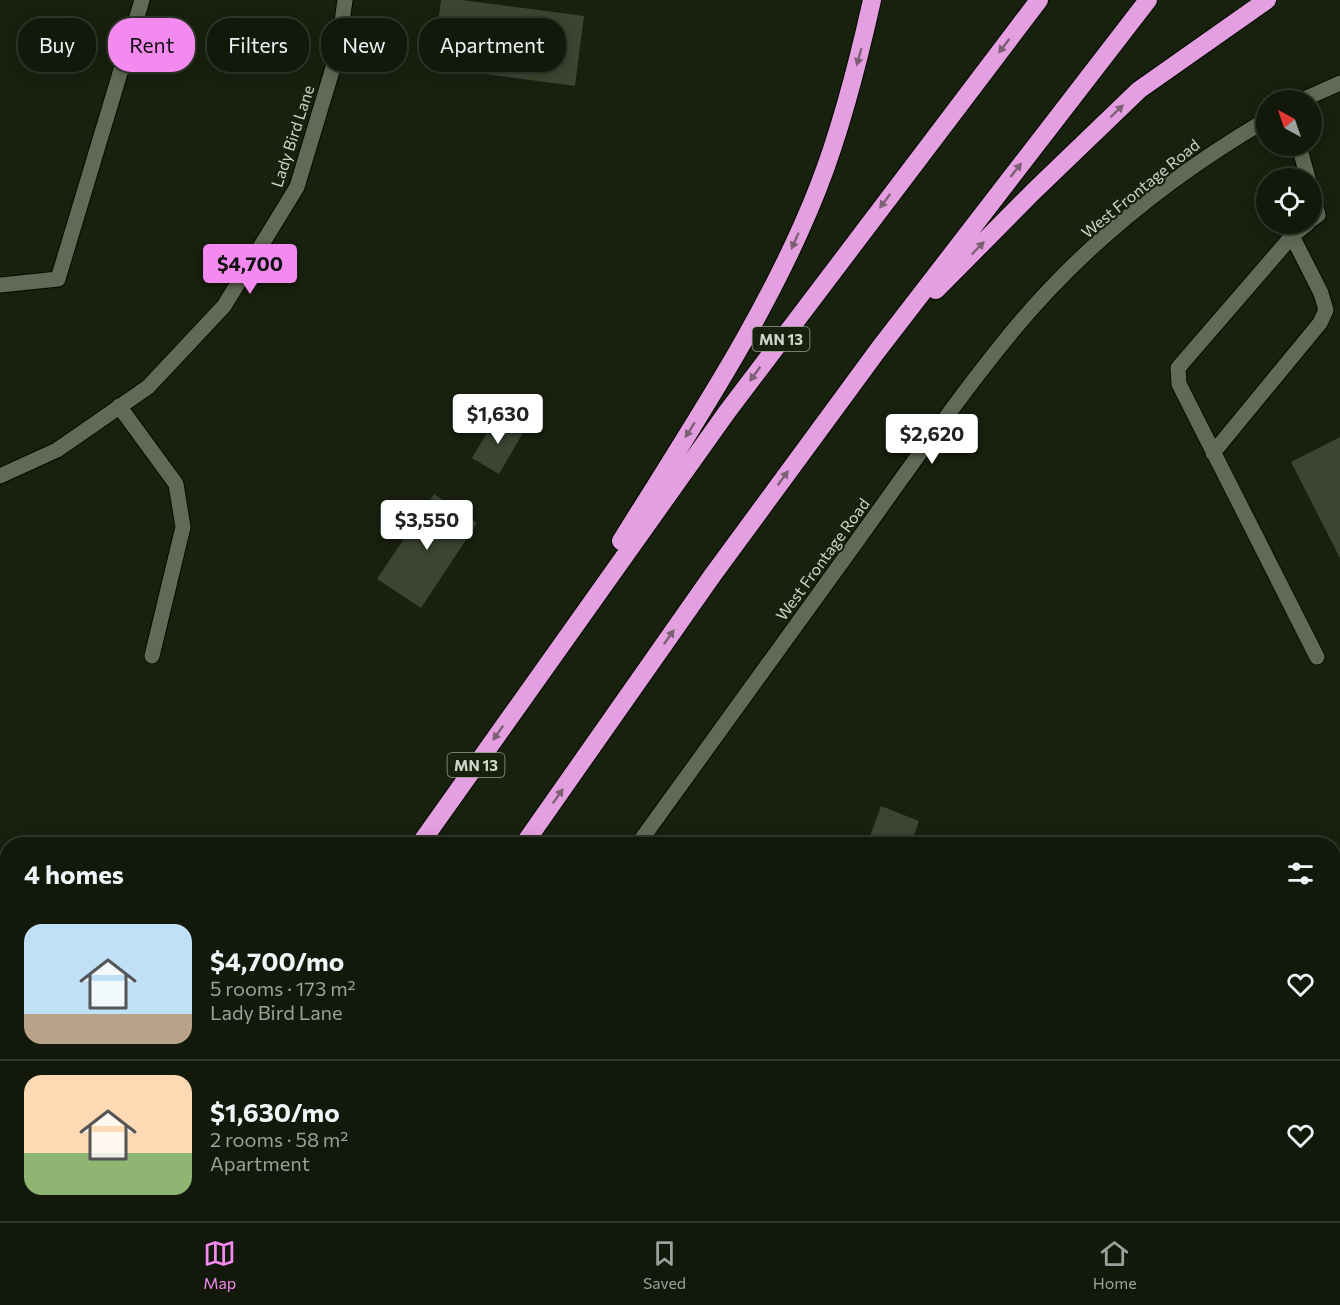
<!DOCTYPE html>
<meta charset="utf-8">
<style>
:root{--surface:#12180a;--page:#1b2113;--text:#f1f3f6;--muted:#9ca09c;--line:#31372b;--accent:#f489ef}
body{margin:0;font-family:Commissioner,sans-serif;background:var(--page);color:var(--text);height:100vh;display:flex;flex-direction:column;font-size:22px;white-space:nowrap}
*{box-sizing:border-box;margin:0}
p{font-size:20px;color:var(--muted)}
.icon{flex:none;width:33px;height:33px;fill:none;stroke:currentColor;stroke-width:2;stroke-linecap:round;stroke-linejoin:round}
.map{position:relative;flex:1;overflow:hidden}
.side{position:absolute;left:0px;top:837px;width:1341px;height:384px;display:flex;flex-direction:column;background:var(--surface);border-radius:24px 24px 0 0;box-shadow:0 3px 15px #0003,0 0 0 2px var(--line)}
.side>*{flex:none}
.hud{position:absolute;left:18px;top:18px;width:600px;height:54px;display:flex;gap:12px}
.needle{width:39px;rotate:320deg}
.tools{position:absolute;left:1256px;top:90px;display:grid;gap:12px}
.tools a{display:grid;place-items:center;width:66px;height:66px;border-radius:50%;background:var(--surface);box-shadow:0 3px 15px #0003,0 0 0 2px var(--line);font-size:30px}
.price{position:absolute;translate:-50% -51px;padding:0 14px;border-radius:6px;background:#fff;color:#222;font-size:20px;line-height:39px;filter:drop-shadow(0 2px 3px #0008)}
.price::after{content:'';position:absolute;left:50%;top:36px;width:18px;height:14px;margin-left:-9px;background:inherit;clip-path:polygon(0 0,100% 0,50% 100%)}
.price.active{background:var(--accent);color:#111}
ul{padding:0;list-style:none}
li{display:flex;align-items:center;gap:18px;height:150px;padding:0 24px}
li+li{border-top:2px solid var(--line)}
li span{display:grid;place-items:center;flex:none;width:168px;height:120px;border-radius:18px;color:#555}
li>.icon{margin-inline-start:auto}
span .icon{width:72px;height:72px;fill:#fffc;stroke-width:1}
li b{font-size:26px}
h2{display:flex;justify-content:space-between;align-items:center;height:72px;padding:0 24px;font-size:26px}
.pill{padding:0 21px;border-radius:24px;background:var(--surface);box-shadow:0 3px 15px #0003,0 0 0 2px var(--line);font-size:21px;line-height:54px}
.pill.active{background:var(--accent);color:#111}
.menu{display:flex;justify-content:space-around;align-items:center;height:84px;border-top:2px solid var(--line);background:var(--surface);font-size:16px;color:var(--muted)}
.menu a{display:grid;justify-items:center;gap:3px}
.menu .active{color:var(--accent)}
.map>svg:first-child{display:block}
</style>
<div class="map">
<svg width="1340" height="1221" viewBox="0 0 1340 1221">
<rect width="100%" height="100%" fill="#18200e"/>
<!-- building -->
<path fill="#3b4531" d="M441,0H462L584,16L575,86L432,67Z
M497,416L524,431L499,474L472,458Z
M1340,437V558L1291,462Z
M434,494L477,523L421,608L377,579Z
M881,806L919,821L911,844H867Z"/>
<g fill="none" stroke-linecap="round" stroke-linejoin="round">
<defs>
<path id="minor" d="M1302,100L1340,83
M1299,146L1308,178
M1311,189L1318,215L1311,220
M1307,224L1292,236L1178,368L1179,384L1317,657
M0,285L58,279L142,0
M119,406L176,484L183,527L152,656
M1213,453L1320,323L1326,310L1321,293L1292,236
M0,476L57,450L148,387L224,306L297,187L338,51L345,0
M638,844C711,743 784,642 857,541C906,473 954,403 1007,338C1078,250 1169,177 1266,120
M0,1052L8,1059
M0,1170L8,1175
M1335,1220L1336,1221
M10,1221L26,1214
M369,1221L374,1214
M725,1221L730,1214"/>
<path id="highway" d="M936,290L1033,192L1139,90L1267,0
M621,541C691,428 769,313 818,188C842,127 858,63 872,0
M420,844L727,412L1039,0
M524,844L712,576L878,350L1148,0
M178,1221L182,1214
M283,1221L288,1214"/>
</defs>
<!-- minor casing -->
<use href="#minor" stroke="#040a00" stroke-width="17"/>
<!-- highway casing -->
<use href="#highway" stroke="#040a00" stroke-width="20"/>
<!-- minor -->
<use href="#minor" stroke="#606a55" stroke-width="15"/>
<!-- highway -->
<use href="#highway" stroke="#e39fdf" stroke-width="18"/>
</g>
<!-- one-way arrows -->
<defs><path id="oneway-solid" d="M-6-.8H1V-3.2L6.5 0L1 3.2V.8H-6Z" transform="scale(1.5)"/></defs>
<g fill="#7e6076">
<use href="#oneway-solid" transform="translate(1004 46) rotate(127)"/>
<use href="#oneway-solid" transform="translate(859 57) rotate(105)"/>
<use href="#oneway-solid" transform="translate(1117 111) rotate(-44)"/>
<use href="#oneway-solid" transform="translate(1016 170) rotate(-52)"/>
<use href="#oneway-solid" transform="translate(885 201) rotate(127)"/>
<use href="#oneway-solid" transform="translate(795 241) rotate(114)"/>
<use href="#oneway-solid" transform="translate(978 248) rotate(-46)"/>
<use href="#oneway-solid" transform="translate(755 374) rotate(126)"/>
<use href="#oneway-solid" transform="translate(690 430) rotate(122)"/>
<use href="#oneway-solid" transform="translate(783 478) rotate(-54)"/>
<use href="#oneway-solid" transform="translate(669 637) rotate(-55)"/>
<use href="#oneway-solid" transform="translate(498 733) rotate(125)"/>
<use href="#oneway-solid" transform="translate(558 796) rotate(-55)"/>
</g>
<g text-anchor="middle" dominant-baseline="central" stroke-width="4.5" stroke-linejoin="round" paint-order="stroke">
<!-- shield labels -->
<g fill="#18200e" stroke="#979e90" stroke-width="1.5">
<rect x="752.5" y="327" width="57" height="24" rx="4.5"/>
<rect x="447.5" y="753" width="57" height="24" rx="4.5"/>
</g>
<g font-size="15" font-weight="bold" fill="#ced4c8">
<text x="781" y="339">MN 13</text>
<text x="476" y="765">MN 13</text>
</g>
<!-- street labels -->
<g font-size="16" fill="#ced4c8" stroke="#18200e">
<text transform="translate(292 136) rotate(-72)">Lady Bird Lane</text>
<text transform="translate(1140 188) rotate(-39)">West Frontage Road</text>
<text transform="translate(822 559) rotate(-54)">West Frontage Road</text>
</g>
</g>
</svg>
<div class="tools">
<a><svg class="needle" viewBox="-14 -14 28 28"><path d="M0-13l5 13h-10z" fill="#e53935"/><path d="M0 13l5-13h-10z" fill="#9ca09c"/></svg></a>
<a><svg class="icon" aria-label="locate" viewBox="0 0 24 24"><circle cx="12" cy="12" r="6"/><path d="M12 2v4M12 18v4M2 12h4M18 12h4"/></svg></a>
</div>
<b class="price active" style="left:250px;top:295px">$4,700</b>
<b class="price" style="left:498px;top:445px">$1,630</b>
<b class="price" style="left:932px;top:465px">$2,620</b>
<b class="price" style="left:427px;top:551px">$3,550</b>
<div class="hud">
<a class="pill">Buy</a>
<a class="pill active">Rent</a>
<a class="pill">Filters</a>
<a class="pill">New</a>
<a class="pill">Apartment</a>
</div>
<section class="side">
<h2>4 homes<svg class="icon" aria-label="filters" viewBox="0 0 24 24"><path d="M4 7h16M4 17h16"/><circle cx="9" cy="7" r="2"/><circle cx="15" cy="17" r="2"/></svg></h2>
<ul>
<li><span style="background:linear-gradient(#bfe0f5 75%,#b9a48a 0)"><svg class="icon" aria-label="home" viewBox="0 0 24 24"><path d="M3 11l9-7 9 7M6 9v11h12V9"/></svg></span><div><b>$4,700/mo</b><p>5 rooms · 173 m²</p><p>Lady Bird Lane</p></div><svg class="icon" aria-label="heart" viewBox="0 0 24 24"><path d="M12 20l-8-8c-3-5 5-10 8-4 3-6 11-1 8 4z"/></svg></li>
<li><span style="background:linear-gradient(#ffd9b3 65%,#8fb573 0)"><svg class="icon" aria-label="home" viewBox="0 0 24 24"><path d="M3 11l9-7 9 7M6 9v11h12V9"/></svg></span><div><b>$1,630/mo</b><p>2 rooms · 58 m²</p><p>Apartment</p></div><svg class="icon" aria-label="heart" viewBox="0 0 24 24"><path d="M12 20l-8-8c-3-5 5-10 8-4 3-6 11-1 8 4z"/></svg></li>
</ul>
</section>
</div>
<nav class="menu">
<a class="active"><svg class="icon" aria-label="map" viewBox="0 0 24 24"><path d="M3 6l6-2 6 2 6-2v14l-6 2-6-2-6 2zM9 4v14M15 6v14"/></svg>Map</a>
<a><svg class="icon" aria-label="saved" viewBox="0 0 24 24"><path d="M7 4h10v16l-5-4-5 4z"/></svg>Saved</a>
<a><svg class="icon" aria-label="home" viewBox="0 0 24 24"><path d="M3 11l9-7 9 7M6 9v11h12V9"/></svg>Home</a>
</nav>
